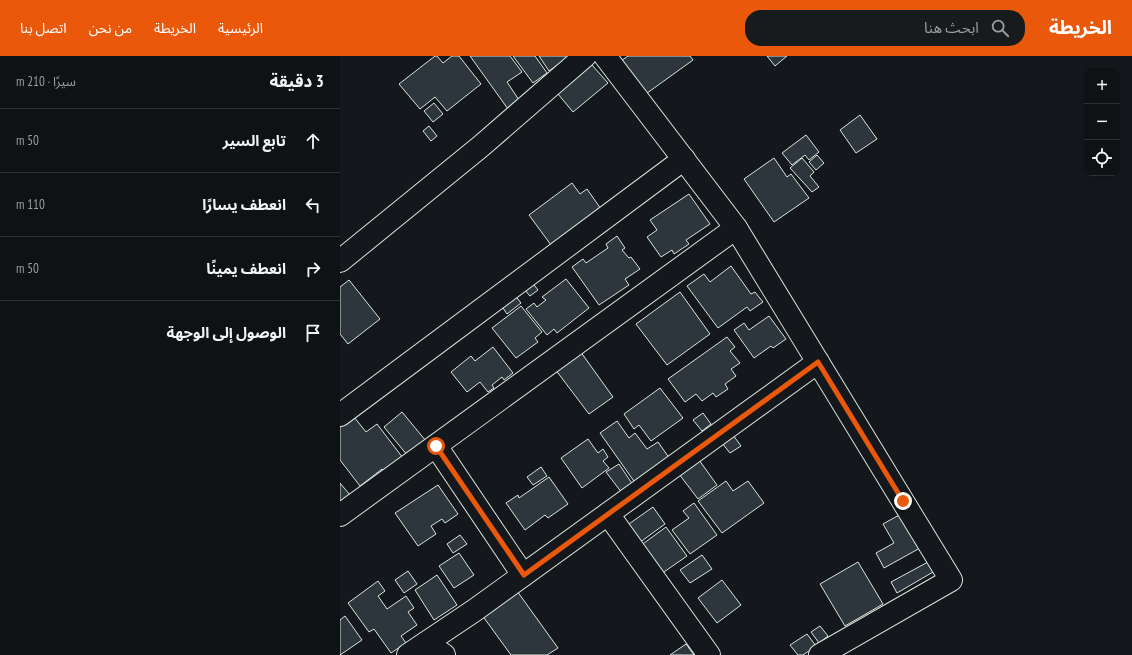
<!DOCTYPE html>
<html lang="ar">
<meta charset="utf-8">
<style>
:root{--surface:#0f1215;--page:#181b1e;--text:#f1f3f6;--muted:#9b9ea0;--line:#2f3234;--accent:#ea580c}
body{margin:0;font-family:"PT Sans Narrow","Noto Sans Arabic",sans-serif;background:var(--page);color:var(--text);direction:rtl}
.controls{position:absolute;right:12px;top:12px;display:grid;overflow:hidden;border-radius:8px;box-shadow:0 2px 10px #0003}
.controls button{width:36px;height:36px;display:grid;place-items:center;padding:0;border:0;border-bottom:1px solid var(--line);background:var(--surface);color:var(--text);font:20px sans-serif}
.stop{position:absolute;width:12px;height:12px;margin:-9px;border:3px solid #ea580c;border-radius:50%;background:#fff}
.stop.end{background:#ea580c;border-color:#fff;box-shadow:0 1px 4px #0008}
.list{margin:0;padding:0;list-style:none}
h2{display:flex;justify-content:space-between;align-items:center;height:52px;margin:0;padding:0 16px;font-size:17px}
h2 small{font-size:13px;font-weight:400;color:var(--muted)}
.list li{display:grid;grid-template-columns:26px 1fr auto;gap:12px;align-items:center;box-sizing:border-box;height:64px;padding:0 16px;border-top:1px solid var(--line)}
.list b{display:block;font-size:15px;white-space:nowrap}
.list em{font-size:13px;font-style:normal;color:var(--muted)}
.icon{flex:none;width:22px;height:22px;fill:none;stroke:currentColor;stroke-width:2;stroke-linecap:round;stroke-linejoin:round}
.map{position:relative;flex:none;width:792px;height:599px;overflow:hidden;direction:ltr}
header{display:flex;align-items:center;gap:24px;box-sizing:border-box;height:56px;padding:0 20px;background:var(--accent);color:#fff}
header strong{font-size:19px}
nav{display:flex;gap:22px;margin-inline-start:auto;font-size:14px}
.search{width:280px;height:36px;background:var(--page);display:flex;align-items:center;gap:10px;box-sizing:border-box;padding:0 14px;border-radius:16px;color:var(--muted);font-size:15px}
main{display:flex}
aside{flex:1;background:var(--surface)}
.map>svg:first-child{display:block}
.building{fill:#2c363c;stroke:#d8e6dc}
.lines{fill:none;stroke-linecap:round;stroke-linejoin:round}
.minor-casing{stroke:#d8e6dc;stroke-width:24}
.minor{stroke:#14181c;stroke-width:22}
.route{stroke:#ea580c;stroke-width:5}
</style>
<header>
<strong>الخريطة</strong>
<div class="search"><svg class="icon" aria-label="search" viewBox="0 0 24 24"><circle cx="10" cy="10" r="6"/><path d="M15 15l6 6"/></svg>ابحث هنا</div>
<nav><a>الرئيسية</a><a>الخريطة</a><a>من نحن</a><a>اتصل بنا</a></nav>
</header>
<main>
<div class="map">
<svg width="792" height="599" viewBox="0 0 792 599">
<rect width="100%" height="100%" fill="#14181c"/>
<g class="building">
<polygon points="95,0 97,0 103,7 112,0 119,0 141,28 107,55 95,41 80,53 59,28"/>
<polygon points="130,0 170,0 182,16 167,26 179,44 168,53"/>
<polygon points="173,0 195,0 207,17 193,27"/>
<polygon points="199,0 230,0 209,15"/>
<polygon points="288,0 350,0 353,4 303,40 278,7"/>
<polygon points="427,0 447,0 435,10"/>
<polygon points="252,9 268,27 233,56 218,38"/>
<polygon points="94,47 103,58 93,66 84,55"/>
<polygon points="520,59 537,83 516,97 500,74"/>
<polygon points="89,70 97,80 91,85 83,75"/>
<polygon points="466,79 479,96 469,104 465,99 452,109 442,97"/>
<polygon points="477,99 484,107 476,114 469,106"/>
<polygon points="434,102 447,121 451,118 469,142 434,166 404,123"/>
<polygon points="462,102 474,116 470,120 479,131 472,136 450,112"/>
<polygon points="232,127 240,138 247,133 261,153 211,189 189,159"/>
<polygon points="349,138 370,168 346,184 349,188 334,198 332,194 321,201 307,181 317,174 310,164"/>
<polygon points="277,180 285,192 282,194 289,202 291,201 300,213 285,223 289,229 259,249 232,211 243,203 246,207 268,192 266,188"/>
<polygon points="391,210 411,238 415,236 423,246 410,255 407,251 378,272 347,230 364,218 370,226"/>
<polygon points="226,223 249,252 217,277 214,273 207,279 186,253 194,247 197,251 206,244 202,241"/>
<polygon points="9,224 40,263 8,288 0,278 0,231"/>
<polygon points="191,225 198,234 190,240 183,232"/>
<polygon points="340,236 370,278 327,309 296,268"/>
<polygon points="174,238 181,247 167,258 161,249"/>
<polygon points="181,250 202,276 195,282 198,286 176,302 152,272"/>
<polygon points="429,260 446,283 433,292 431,290 414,302 394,274 404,267 409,274"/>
<polygon points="387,281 395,291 390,295 400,307 391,313 396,320 385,328 388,333 376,341 373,337 362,345 356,338 345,346 328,323"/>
<polygon points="153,291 173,317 164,324 162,321 152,329 154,332 148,336 140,326 127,336 111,316 131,300 135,305"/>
<polygon points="240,295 273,341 249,358 215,313"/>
<polygon points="320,332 343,362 311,385 299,369 294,373 284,358"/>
<polygon points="62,356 86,385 68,400 44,371"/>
<polygon points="363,357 371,368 362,375 353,364"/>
<polygon points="14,361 26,376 37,368 63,402 44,417 42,413 20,430 0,404 0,371"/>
<polygon points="277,365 289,382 295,377 307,393 318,386 330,403 296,428 260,377"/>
<polygon points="393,379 401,390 390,397 382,387"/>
<polygon points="248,383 258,397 263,393 268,401 263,405 269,412 242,432 221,402"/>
<polygon points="359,404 377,429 358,443 339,418"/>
<polygon points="279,408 293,429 282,437 266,416"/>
<polygon points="201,411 207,420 193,429 187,421"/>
<polygon points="209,421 228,448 208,462 205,459 185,474 166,447 178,439 179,442"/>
<polygon points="386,425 393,435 408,425 424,447 382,477 358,445"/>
<polygon points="0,427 10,439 0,447"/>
<polygon points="98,429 118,458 105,467 102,463 91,470 96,478 78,490 55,457"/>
<polygon points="354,447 377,479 350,498 332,474 349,462 343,455"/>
<polygon points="313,451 325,468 299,487 286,470"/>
<polygon points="561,458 580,492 544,512 536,497 554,487 543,468"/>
<polygon points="326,471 347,500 321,518 300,490"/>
<polygon points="120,479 127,488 113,497 107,488"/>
<polygon points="119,497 134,519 114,532 99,510"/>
<polygon points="362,499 372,513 350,527 340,514"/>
<polygon points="518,506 543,548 505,570 480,528"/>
<polygon points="588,506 593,516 557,537 551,526"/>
<polygon points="68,515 77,528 64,537 55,524"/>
<polygon points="97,519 117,549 94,564 75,534"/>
<polygon points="382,524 401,549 377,567 358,542"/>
<polygon points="38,525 45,535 38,540 47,553 66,540 74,552 68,556 77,569 61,580 66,587 51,597 34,573 29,576 8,547"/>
<polygon points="177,535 218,592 207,599 171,599 142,559"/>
<polygon points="5,560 22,584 0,599 0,564"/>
<polygon points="480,570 488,580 479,587 471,576"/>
<polygon points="467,578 476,590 463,599 458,599 450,589"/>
<polygon points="346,588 354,599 330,599"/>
</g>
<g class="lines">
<g class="minor-casing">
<g id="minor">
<polyline points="265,0 396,172 611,524 480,599"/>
<polyline points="0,205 140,91 245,0"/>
<polyline points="0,359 344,103"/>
<polyline points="96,390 183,519"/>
<polyline points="268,458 369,599"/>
<polyline points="0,459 396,172"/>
<polyline points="86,587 104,599"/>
<polyline points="68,599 135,554 478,306"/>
</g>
</g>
<use href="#minor" class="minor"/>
</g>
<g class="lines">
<polyline class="route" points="96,390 184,519 478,306 563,445"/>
</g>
</svg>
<div class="controls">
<button>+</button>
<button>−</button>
<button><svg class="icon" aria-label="locate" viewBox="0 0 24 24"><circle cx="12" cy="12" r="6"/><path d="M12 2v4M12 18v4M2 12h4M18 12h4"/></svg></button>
</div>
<div class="stop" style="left:96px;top:390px"></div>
<div class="stop end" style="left:563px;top:445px"></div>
</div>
<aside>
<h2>3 دقيقة<small>سيرًا · 210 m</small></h2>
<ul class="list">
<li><svg class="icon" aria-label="ahead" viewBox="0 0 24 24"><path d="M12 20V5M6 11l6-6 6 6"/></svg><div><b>تابع السير</b></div><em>50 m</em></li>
<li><svg class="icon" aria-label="left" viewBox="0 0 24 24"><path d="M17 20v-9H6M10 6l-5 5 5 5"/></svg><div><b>انعطف يسارًا</b></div><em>110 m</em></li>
<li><svg class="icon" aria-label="right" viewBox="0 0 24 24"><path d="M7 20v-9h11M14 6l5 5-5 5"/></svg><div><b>انعطف يمينًا</b></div><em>50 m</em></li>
<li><svg class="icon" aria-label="arrive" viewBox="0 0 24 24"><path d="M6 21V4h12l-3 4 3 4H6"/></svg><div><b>الوصول إلى الوجهة</b></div></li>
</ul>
</aside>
</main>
